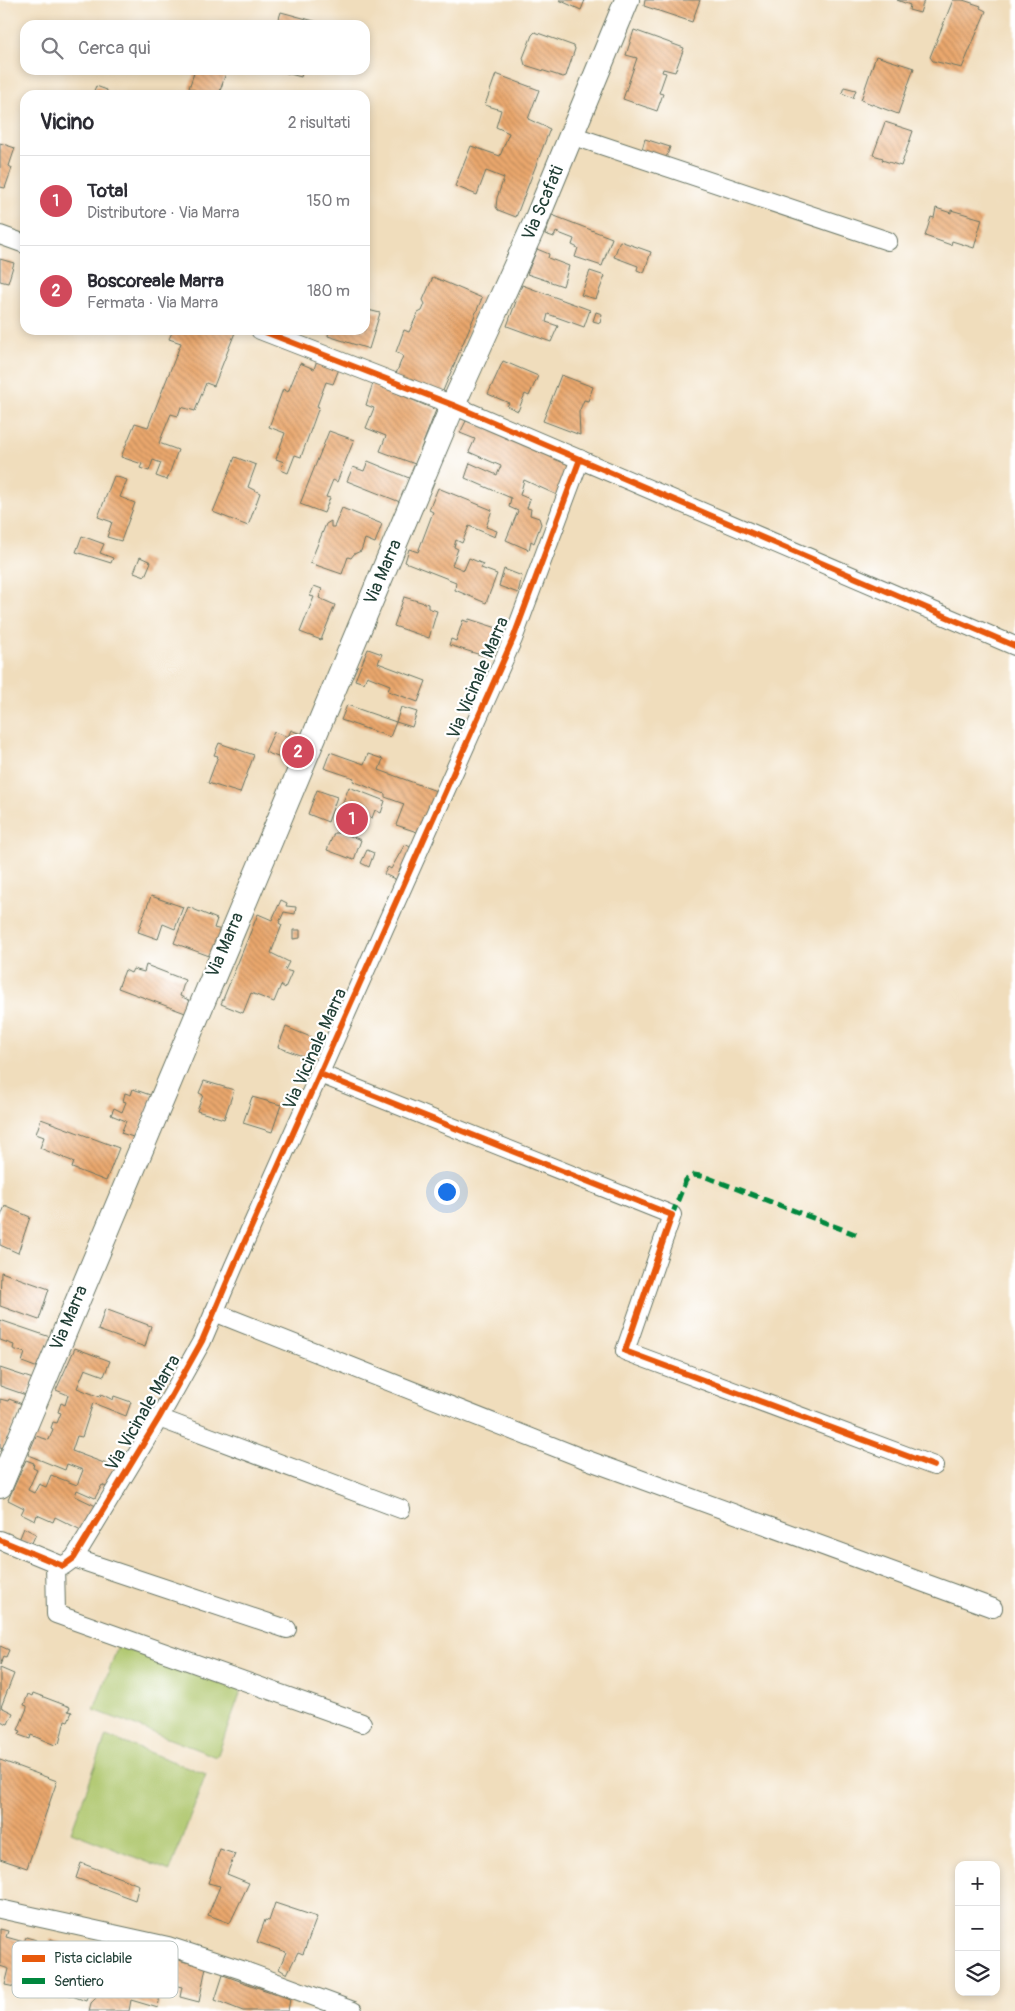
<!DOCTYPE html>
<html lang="it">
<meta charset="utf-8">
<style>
:root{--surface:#fff;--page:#f2f2f3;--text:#2b2b33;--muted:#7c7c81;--line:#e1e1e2;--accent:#d1495b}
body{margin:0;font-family:Pangolin,sans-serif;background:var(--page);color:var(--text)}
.controls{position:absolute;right:15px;bottom:15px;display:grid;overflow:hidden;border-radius:10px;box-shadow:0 2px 8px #0003}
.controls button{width:45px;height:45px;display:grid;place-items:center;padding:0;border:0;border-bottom:1px solid var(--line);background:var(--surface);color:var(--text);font:25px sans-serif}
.you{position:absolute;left:446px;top:1191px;width:18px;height:18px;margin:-12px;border:4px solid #fff;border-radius:50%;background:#1a73e8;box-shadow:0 0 0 8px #1a73e833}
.badge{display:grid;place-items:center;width:32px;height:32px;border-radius:50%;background:var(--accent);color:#fff;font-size:16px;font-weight:700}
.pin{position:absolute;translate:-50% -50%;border:2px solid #fff;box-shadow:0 1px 5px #0006}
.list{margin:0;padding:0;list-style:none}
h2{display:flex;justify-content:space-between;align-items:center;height:65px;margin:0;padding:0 20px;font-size:21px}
h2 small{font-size:16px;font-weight:400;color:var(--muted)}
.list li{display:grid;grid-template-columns:32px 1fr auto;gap:15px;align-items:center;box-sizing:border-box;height:90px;padding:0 20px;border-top:1px solid var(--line)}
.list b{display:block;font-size:19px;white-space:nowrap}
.list p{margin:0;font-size:16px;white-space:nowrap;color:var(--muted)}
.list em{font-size:16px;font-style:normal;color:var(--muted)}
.icon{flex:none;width:28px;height:28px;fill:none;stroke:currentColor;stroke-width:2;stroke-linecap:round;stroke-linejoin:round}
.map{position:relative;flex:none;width:1015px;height:2011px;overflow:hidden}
.search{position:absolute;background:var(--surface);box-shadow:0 2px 8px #0003;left:20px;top:20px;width:350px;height:55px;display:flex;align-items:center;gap:12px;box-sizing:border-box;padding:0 18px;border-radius:15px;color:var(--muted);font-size:19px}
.panel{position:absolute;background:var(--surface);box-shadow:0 2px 8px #0003;left:20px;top:90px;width:350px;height:245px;border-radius:15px}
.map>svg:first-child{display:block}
.pitch{fill:#aec66c;stroke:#668250}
.building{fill:url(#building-back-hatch)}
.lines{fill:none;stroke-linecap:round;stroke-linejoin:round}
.street-casing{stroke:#687564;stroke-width:20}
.secondary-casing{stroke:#687564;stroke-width:26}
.street{stroke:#fff;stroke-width:18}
.secondary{stroke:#fff;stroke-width:24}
.quiet{stroke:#00873e;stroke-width:5;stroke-dasharray:10 5;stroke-linecap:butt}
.cycleway-casing{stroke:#fff;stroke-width:9}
.cycleway{stroke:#e8590c;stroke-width:6}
.labels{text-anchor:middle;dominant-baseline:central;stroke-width:4.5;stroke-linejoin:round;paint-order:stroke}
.street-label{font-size:18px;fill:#1f3d34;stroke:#fff}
.key{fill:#fff;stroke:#bcc5c2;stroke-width:1}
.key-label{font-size:14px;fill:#1f3d34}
</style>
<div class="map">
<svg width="1015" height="2011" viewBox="0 0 1015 2011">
<defs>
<pattern id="building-back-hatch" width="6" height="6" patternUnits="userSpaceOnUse" patternTransform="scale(1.25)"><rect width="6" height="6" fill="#eaa76d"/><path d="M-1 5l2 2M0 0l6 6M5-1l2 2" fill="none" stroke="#bd895a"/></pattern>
</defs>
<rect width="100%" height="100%" fill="#fff"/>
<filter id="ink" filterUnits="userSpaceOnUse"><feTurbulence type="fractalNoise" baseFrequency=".02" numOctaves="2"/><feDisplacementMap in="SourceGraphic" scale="10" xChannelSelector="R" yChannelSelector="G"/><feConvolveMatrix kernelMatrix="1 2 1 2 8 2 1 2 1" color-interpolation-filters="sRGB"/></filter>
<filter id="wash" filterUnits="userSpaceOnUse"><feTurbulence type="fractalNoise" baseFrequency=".0096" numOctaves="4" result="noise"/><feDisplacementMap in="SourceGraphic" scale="20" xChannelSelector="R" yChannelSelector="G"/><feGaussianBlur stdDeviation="1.12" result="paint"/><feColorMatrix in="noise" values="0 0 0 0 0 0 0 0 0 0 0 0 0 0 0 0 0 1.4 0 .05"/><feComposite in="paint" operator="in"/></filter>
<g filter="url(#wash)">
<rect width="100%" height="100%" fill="#f0ddbc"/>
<g class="pitch">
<polygon points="118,1646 241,1691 217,1757 94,1710"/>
<polygon points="106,1736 206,1774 170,1871 71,1832"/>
</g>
<g id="blocks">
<g class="building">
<polygon points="559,0 585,0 581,10"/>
<polygon points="645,0 700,0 692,22 644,6"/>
<polygon points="897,0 924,0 920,13 909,10 910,5"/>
<polygon points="953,0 963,0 981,6 980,8 986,11 962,68 933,61 930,57"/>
<polygon points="281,12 325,24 325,25 277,25"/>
<polygon points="634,30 684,48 675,72 663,69 662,72 666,73 659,93 663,94 657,111 623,99 637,58 626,55"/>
<polygon points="535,32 574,46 575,49 566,76 563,77 525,65 523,58 532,35"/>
<polygon points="876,56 914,68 898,114 861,100"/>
<polygon points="195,70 227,70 219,94 213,93 212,95 208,95 189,88"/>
<polygon points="276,70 303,70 301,77"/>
<polygon points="496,74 539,90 528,119 550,129 516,217 498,210 496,207 497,198 504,178 486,171 477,195 455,186 471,146 500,156 509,133 496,127 501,110 485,105"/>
<polygon points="96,86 107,90 106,95 92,95"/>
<polygon points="844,87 856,90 853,98 842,93"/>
<polygon points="885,122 913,131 901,166 882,160 883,158 873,155"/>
<polygon points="645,139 670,147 665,161 641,153"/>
<polygon points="0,143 15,148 9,166 12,168 5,188 0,187"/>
<polygon points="936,208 951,213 951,210 982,219 974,248 952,241 951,245 925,236 931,217 934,218"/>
<polygon points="552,215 612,238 602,266 575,257 578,248 572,245 574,239 556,232 554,237 545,234"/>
<polygon points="620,241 651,252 644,273 637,270 638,266 614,257"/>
<polygon points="537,249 549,254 548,258 569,266 563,286 527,274"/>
<polygon points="0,259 14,263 8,283 0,281"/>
<polygon points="590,271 605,276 596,299 581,295"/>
<polygon points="433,277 482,298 440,398 394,379 403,356 396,352 404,330 409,332 418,313 422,311 425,304 423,300"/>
<polygon points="522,285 590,310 584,327 548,314 546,322 558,326 551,342 507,326"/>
<polygon points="368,310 380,313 369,349 328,336 329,330 365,330 365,312 368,313"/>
<polygon points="596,312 602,314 600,323 593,321"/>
<polygon points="173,330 236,330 214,386 206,383 195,411 181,407 178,416 171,414 159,443 178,450 167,480 156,476 161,463 153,460 149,471 140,468 142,464 121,457 135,423 148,427 181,343 169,339"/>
<polygon points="317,360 339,369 333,384 326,382 317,406 319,407 301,457 295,455 288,473 281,470 284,462 276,459 285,433 269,427 283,389 288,392 300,363 314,369"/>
<polygon points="503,361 538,376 529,396 525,394 518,411 507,406 509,403 488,394"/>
<polygon points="561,375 593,387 588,401 584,400 579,412 580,435 543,421"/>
<polygon points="373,383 436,410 415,464 380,451 386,436 366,428 374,408 366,405"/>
<polygon points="467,419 569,464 557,495 524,480 520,495 530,499 527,508 531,509 530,515 539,518 541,524 534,543 531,541 529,550 506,540 518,511 509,507 511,498 465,478 470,463 497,475 501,466 469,452 475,439 460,433"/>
<polygon points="329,431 354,440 337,482 333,480 326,497 330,498 324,513 300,504"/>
<polygon points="235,457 256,465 248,487 260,493 248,526 213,512"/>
<polygon points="368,461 409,478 400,502 347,481 353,467 364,471"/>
<polygon points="114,476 127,480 120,497 135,503 121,541 107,537 112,522 98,517"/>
<polygon points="438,488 492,510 486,527 497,531 495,537 469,526 462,543 456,540 454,547 458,549 452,565 464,570 469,558 483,564 481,568 497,574 486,603 455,590 456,582 405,562 409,549 418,552 433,512 429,510"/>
<polygon points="342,508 382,524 375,543 365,539 361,551 354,554 351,558 348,557 342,574 310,563 326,524 331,521 331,527 334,527"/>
<polygon points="82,536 104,544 100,553 113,558 111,563 76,552"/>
<polygon points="140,557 151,562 145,576 134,572"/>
<polygon points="504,569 522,576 518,593 499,586"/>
<polygon points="314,586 322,589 319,598 335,605 321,640 300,632 314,597 310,596"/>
<polygon points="404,597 428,604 428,608 437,611 429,638 394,626"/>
<polygon points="469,619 497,628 487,657 449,645 451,639 456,641 463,620 468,622"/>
<polygon points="368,649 382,654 378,663 426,681 418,702 388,691 390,685 367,676 364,683 355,680"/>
<polygon points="347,705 396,722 390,737 341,720"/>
<polygon points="401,707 417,712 412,727 396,722"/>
<polygon points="291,730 305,736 293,763 265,752 274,732 288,737"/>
<polygon points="219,743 254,755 240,793 208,783 218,756 214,755"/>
<polygon points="330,752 364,764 368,754 383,759 379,770 439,792 425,824 417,832 396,825 404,804 385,797 385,794 353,781 354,778 324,768"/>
<polygon points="349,787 385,801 381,813 375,810 372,818 341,807"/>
<polygon points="317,790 337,797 328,822 308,814"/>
<polygon points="334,833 343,833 361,840 354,860 327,850"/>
<polygon points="405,844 410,847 410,857 399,881 384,874 388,867 391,869"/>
<polygon points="367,850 374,853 369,867 361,863"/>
<polygon points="151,896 183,907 175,929 163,924 158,939 138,932"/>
<polygon points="281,900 287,903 286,906 296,907 295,914 284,912 279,923 282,925 271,953 289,962 285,970 292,972 285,988 281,985 274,1002 251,993 243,1013 221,1004 258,914 272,920"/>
<polygon points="188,907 217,919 214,928 222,930 212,957 174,943"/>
<polygon points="293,930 300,930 300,938 293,939"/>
<polygon points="146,965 185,980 180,996 193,1002 188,1014 118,988 125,970 131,973 133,969 144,972"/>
<polygon points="286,1027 323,1042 316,1061 278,1047"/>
<polygon points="204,1081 234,1090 224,1119 197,1111 203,1095 199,1093"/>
<polygon points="133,1089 153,1096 136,1138 121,1133 126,1121 111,1115 114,1108 122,1112 126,1102 123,1101 125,1093 131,1095"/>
<polygon points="252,1097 281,1105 272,1132 243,1123"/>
<polygon points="41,1119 119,1148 106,1181 72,1168 74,1162 40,1148 44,1137 36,1134"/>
<polygon points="5,1206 30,1217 18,1253 0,1245 0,1218"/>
<polygon points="1,1272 49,1289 39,1320 0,1306"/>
<polygon points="105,1309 151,1326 145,1347 98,1330"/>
<polygon points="0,1320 50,1337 38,1368 22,1362 25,1353 13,1349 14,1345 0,1340"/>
<polygon points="75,1348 110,1361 104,1376 85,1369 77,1388 100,1397 101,1394 113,1400 114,1396 131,1402 126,1416 93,1403 82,1437 77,1436 72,1451 120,1469 108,1488 102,1485 95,1498 77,1490 75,1496 96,1506 81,1530 55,1517 53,1522 37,1515 35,1521 21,1514 24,1508 8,1500 26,1460 34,1463 33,1468 37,1470 28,1490 34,1493 39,1484 46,1487 51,1475 77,1485 83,1470 67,1464 65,1470 28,1455 36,1436 49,1440 53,1429 51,1428 53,1422 57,1423 61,1413 58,1412 61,1403 65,1405 68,1395 56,1390"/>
<polygon points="0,1368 33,1379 26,1395 0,1386"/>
<polygon points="0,1399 8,1401 9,1399 22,1404 2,1449 0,1448"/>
<polygon points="24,1528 36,1534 31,1545 19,1540"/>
<polygon points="0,1646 9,1650 6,1657 4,1656 0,1665"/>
<polygon points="0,1668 14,1674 1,1707 13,1713 8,1724 0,1721"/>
<polygon points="33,1693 70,1707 68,1711 72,1712 68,1721 65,1720 59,1744 57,1743 55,1745 31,1735 30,1739 19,1735 21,1731 18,1730 27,1708 27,1706 24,1705 28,1694 32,1696"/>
<polygon points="0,1760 57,1781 27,1868 0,1859"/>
<polygon points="220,1849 235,1854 227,1874 249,1883 230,1923 208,1915 220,1886 208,1883"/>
<polygon points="81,1863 139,1885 135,1900 76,1878"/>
<polygon points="275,1903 317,1917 303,1954 298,1952 287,1974 279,1969 286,1952 257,1942 265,1920 269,1921"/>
<polygon points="0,1929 8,1931 6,1937 24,1942 26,1937 36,1940 28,1972 19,1971 15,1987 5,1985 9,1969 0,1966"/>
<polygon points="51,1939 78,1949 84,1948 98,1953 102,1941 166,1956 158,2008 131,2000 129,2011 89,2011 91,2003 97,1997 106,1968 95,1967 86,2001 64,1993 66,1980 40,1971"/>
<polygon points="174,1959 206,1967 199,2002 180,1997 182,1987 169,1984"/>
<polygon points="223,1975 290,1999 288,2011 243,2011 215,2000"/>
</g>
</g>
</g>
<g filter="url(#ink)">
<use href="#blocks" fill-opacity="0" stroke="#687564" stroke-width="1"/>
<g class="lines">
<g class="street-casing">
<g id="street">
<polyline points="571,135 888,241"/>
<polyline points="0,235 25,244"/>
<polyline points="260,330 453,405 1015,646"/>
<polyline points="320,1074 672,1215 625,1351 934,1466"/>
<polyline points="214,1312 582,1458 993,1608"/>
<polyline points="159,1418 401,1509"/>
<polyline points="0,1540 63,1566 74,1558 159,1418 202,1341 233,1268 513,639 580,459"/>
<polyline points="74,1558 287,1629"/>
<polyline points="55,1563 56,1614 362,1723"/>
<polyline points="0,1909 168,1946 242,1970 353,2011"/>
</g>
</g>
<g class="secondary-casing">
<polyline id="secondary" points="0,1486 453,405 535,223 627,0"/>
</g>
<use href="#street" class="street"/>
<use href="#secondary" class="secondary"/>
<polyline class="quiet" points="672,1215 686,1180 694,1175 706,1177 860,1236"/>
<g class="cycleway-casing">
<g id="cycleway">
<polyline points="260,330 453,405 1015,646"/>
<polyline points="320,1074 672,1215 625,1351 934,1466"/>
<polyline points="0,1540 63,1566 74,1558 159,1418 202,1341 233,1268 513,639 580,459"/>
</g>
</g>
<use href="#cycleway" class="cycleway"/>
</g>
</g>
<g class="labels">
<g class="street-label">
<text transform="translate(543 203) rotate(-67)">Via Scafati</text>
<text transform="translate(383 572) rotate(-67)">Via Marra</text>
<text transform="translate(478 678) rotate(-67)">Via Vicinale Marra</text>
<text transform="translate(225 945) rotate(-67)">Via Marra</text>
<text transform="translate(315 1049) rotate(-66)">Via Vicinale Marra</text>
<text transform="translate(69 1318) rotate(-67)">Via Marra</text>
<text transform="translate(143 1413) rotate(-60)">Via Vicinale Marra</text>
</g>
</g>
<rect x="12" y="1941" width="166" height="57" rx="8" class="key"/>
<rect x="22" y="1955" width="23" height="7" fill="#e8590c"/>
<rect x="22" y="1978" width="23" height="6" fill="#00873e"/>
<g class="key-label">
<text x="54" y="1963">Pista ciclabile</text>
<text x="54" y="1986">Sentiero</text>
</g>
</svg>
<div class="controls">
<button>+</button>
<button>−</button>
<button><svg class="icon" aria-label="layers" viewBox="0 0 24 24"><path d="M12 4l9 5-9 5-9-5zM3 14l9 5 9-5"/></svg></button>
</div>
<div class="you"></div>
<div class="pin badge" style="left:352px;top:819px">1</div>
<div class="pin badge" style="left:298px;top:752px">2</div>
<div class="search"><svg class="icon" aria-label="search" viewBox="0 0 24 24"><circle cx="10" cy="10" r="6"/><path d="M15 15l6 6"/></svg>Cerca qui</div>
<section class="panel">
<h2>Vicino<small>2 risultati</small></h2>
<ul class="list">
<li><span class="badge">1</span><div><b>Total</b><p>Distributore · Via Marra</p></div><em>150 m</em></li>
<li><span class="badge">2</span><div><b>Boscoreale Marra</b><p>Fermata · Via Marra</p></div><em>180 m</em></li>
</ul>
</section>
</div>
